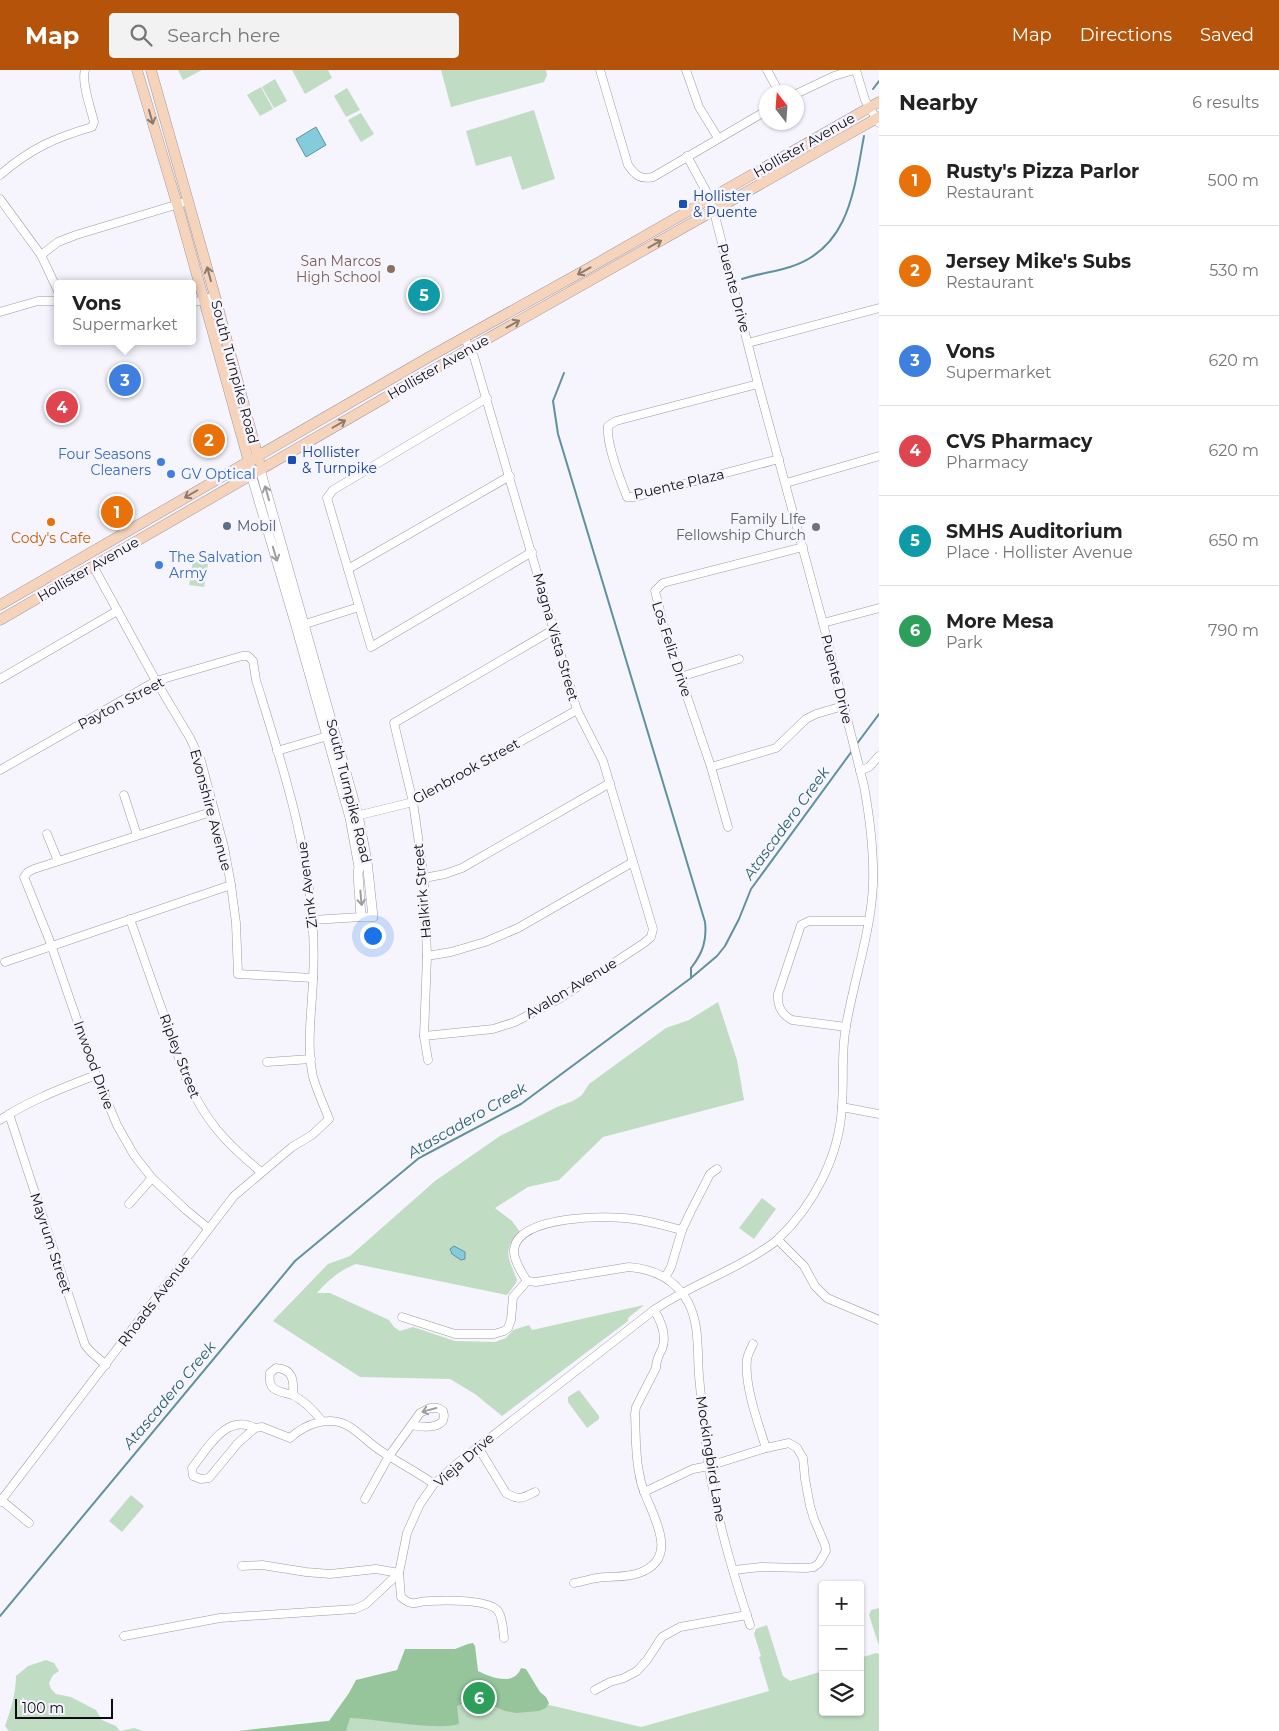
<!DOCTYPE html>
<meta charset="utf-8">
<style>
:root{--surface:#fff;--page:#f2f2f2;--text:#222;--muted:#767676;--line:#e0e0e0;--accent:#b45309}
body{margin:0;font-family:Montserrat,sans-serif;background:var(--page);color:var(--text)}
.controls{position:absolute;right:15px;bottom:15px;display:grid;overflow:hidden;border-radius:5px;box-shadow:0 1px 4px #0004}
.controls button{width:45px;height:45px;display:grid;place-items:center;padding:0;border:0;border-bottom:1px solid var(--line);background:var(--surface);color:var(--text);font:25px sans-serif}
.compass{position:absolute;left:759px;top:15px;width:45px;height:45px;border-radius:50%;background:var(--surface);box-shadow:0 1px 4px #0004;rotate:343deg}
.scale{position:absolute;left:15px;bottom:12px;width:98px;box-sizing:border-box;padding-left:5px;border:2px solid #0d0c10;border-top:0;font-size:14px;line-height:18px;white-space:nowrap;color:#0d0c10;-webkit-text-stroke:4px #f6f4fd;paint-order:stroke}
.you{position:absolute;left:372px;top:865px;width:18px;height:18px;margin:-12px;border:4px solid #fff;border-radius:50%;background:#1a73e8;box-shadow:0 0 0 8px #1a73e833}
.badge{display:grid;place-items:center;width:32px;height:32px;border-radius:50%;background:var(--accent);color:#fff;font-size:16px;font-weight:700}
.pin{position:absolute;translate:-50% -50%;border:2px solid #fff;box-shadow:0 1px 5px #0006}
.popup{position:absolute;left:54px;top:210px;width:142px;height:65px;box-sizing:border-box;display:grid;place-content:center;border-radius:5px;background:var(--surface);filter:drop-shadow(0 1px 4px #0005);font-size:16px;white-space:nowrap;color:var(--muted)}
.popup b{font-size:19px;color:var(--text)}
.popup::after{content:'';position:absolute;left:50%;top:100%;margin-left:-10px;border:10px solid transparent;border-top-color:var(--surface)}
.list{margin:0;padding:0;list-style:none}
h2{display:flex;justify-content:space-between;align-items:center;height:65px;margin:0;padding:0 20px;font-size:21px}
h2 small{font-size:16px;font-weight:400;color:var(--muted)}
.list li{display:grid;grid-template-columns:32px 1fr auto;gap:15px;align-items:center;box-sizing:border-box;height:90px;padding:0 20px;border-top:1px solid var(--line)}
.list b{display:block;font-size:19px;white-space:nowrap}
.list p{margin:0;font-size:16px;white-space:nowrap;color:var(--muted)}
.list em{font-size:16px;font-style:normal;color:var(--muted)}
.icon{flex:none;width:28px;height:28px;fill:none;stroke:currentColor;stroke-width:2;stroke-linecap:round;stroke-linejoin:round}
.map{position:relative;flex:none;width:879px;height:1661px;overflow:hidden}
header{display:flex;align-items:center;gap:30px;box-sizing:border-box;height:70px;padding:0 25px;background:var(--accent);color:#fff}
header strong{font-size:24px}
nav{display:flex;gap:28px;margin-inline-start:auto;font-size:18px}
.search{width:350px;height:45px;background:var(--page);display:flex;align-items:center;gap:12px;box-sizing:border-box;padding:0 18px;border-radius:5px;color:var(--muted);font-size:19px}
main{display:flex}
aside{flex:1;background:var(--surface)}
.map>svg:first-child{display:block}
.green{fill:#c0ddc3}
.forest{fill:#96c59c}
.water{fill:#84ccdb;stroke:#60929e}
.lines{fill:none;stroke-linecap:round;stroke-linejoin:round}
.stream{stroke:#60929e;stroke-width:2}
.minor-casing{stroke:#9c9aa4;stroke-width:9}
.tertiary-casing{stroke:#9c9aa4;stroke-width:10}
.secondary-casing{stroke:#9c9aa4;stroke-width:11}
.minor{stroke:#fff;stroke-width:8}
.tertiary{stroke:#fff;stroke-width:9}
.secondary{stroke:#f6d4bc;stroke-width:10}
.oneway{stroke:#8d7a6f}
.oneway2{stroke:#9e9e9f}
.transit-dot{fill:#1a4fb4;stroke:#f6f4fd;stroke-width:2}
.education-dot{fill:#8d6e63;stroke:#f6f4fd;stroke-width:2}
.shop-dot{fill:#3f7fe0;stroke:#f6f4fd;stroke-width:2}
.food-dot{fill:#e8710a;stroke:#f6f4fd;stroke-width:2}
.service-dot{fill:#5c6f8a;stroke:#f6f4fd;stroke-width:2}
.worship-dot{fill:#6b7280;stroke:#f6f4fd;stroke-width:2}
.labels{text-anchor:middle;dominant-baseline:central;stroke-width:5;stroke-linejoin:round;paint-order:stroke}
.street-label{font-size:14px;fill:#0d0c10;stroke:#f6f4fd}
.transit-label{font-size:14px;fill:#164399;stroke:#f6f4fd;text-anchor:start}
.education-label{font-size:14px;fill:#785e54;stroke:#f6f4fd;text-anchor:end}
.shop-label{font-size:14px;fill:#366cbe;stroke:#f6f4fd;text-anchor:start}
.worship-label{font-size:14px;fill:#5b616d;stroke:#f6f4fd;text-anchor:end}
.service-label{font-size:14px;fill:#4e5e75;stroke:#f6f4fd;text-anchor:start}
.food-label{font-size:14px;fill:#c56008;stroke:#f6f4fd}
.water-label{font-size:15px;font-style:italic;fill:#26616c;stroke:#f6f4fd}
</style>
<header>
<strong>Map</strong>
<div class="search"><svg class="icon" aria-label="search" viewBox="0 0 24 24"><circle cx="10" cy="10" r="6"/><path d="M15 15l6 6"/></svg>Search here</div>
<nav><a>Map</a><a>Directions</a><a>Saved</a></nav>
</header>
<main>
<div class="map">
<svg width="879" height="1661" viewBox="0 0 879 1661">
<rect width="100%" height="100%" fill="#f6f4fd"/>
<g class="green">
<polygon points="178,0 202,0 183,10"/>
<polygon points="292,0 328,0 332,8 305,24"/>
<polygon points="441,0 546,0 547,5 544,12 451,37"/>
<polygon points="275,9 287,31 274,38 262,17"/>
<polygon points="261,17 273,39 260,46 247,25"/>
<polygon points="347,18 360,40 346,47 334,26"/>
<polygon points="534,40 555,109 522,120 511,86 476,96 466,61"/>
<polygon points="361,43 374,64 361,72 348,50"/>
<polygon points="193,491 208,494 204,517 189,515"/>
<path d="M718,932L737,990L744,1030L603,1067L559,1110L528,1117L495,1138L512,1151L520,1162C501,1180 509,1188 517,1210L516,1213L507,1225L356,1194C340,1200 328,1210 317,1223H330L389,1250L394,1257L400,1261L413,1257L455,1271L495,1272L506,1268L513,1260L529,1255L532,1260L644,1235L628,1248V1251L502,1346L475,1324L450,1309L360,1307L273,1251L328,1194L350,1186L435,1111L500,1066L557,1037L573,1031L582,1025L589,1014L666,958L689,950Z"/>
<polygon points="762,1128 776,1139 754,1169 739,1158"/>
<polygon points="579,1320 599,1346 599,1349 587,1358 568,1332 568,1327"/>
<polygon points="131,1425 144,1436 122,1462 109,1451"/>
<polygon points="879,1538 879,1576 869,1545 871,1540"/>
<polygon points="767,1555 783,1606 790,1611 823,1601 823,1642 860,1642 860,1588 876,1583 879,1584 879,1661 239,1661 362,1647 479,1618 641,1657 769,1621 759,1587 761,1586 754,1564 756,1559"/>
<path d="M46,1590L54,1593L59,1601L53,1605L49,1613L51,1619L56,1624L71,1627L96,1640L102,1650L116,1656L120,1661L134,1658L143,1661H9L5,1656C11,1639 16,1623 16,1606L28,1596Z"/>
</g>
<path class="forest" d="M473,1573L475,1576L478,1601C490,1607 514,1617 521,1598L526,1599L540,1622L546,1627L549,1633L546,1638L539,1641L516,1643L505,1641L483,1632L467,1631L457,1636L459,1654C437,1661 378,1649 350,1648L346,1661H239L329,1651L349,1623L356,1610L397,1600L405,1579H455L468,1574Z"/>
<g class="water">
<polygon points="316,57 326,75 306,87 296,69"/>
<polygon points="454,1176 465,1182 465,1189 461,1190 452,1184 450,1179"/>
</g>
<g class="lines">
<g class="stream">
<polyline points="873,19 879,11"/>
<path d="M742,209C757,204 774,202 790,197C850,178 854,119 864,66"/>
<path d="M564,303L553,331L558,364L705,852C707,870 703,883 691,898V908"/>
<polyline points="856,675 879,644"/>
<polyline points="0,1546 295,1191 419,1088 521,1034 691,908 717,886 725,876 739,849 751,819 852,681"/>
</g>
<g class="minor-casing">
<g id="minor">
<path d="M600,0L628,95C635,105 640,110 653,107L766,41"/>
<polyline points="686,0 699,37 718,68"/>
<polyline points="767,0 779,22"/>
<polyline points="856,0 865,30 879,53"/>
<polyline points="796,24 834,6 854,0"/>
<path d="M0,105C30,79 54,68 92,57L94,52C91,39 81,12 85,0"/>
<polyline points="0,129 41,185 58,221"/>
<polyline points="41,185 58,172 76,165 182,133"/>
<polyline points="192,233 215,226"/>
<polyline points="0,242 38,231 58,231"/>
<polyline points="748,273 879,238"/>
<path d="M758,314L616,351L608,356C606,374 620,409 627,427H635L779,389"/>
<polyline points="487,328 333,420 327,428 371,577 532,482"/>
<polyline points="786,413 879,386"/>
<polyline points="93,496 156,611 190,668 201,691 224,777 231,815 236,853 238,904 313,908"/>
<polyline points="348,499 510,406"/>
<polyline points="823,553 879,538"/>
<polyline points="299,556 359,537"/>
<polyline points="680,607 739,589"/>
<polyline points="0,609 117,541"/>
<polyline points="277,681 331,665"/>
<polyline points="711,697 776,678 806,649 816,644 843,636"/>
<path d="M0,700L156,611L242,586H248L253,591L256,610C280,688 306,766 312,848C314,868 314,889 313,909C312,941 306,974 313,1007C317,1021 324,1036 329,1049L312,1065L292,1077L234,1126L0,1432"/>
<polyline points="860,701 869,697 879,686"/>
<polyline points="124,725 137,765"/>
<polyline points="352,747 413,732 577,640"/>
<polyline points="728,757 711,697 667,568 655,521 663,513 803,477"/>
<polyline points="47,764 58,791"/>
<polyline points="424,808 445,804 462,798 610,713"/>
<path d="M130,849L186,1008C206,1052 225,1072 261,1102"/>
<polyline points="312,850 361,847"/>
<polyline points="427,886 451,882 485,872 518,858 633,792"/>
<polyline points="5,892 231,815"/>
<path d="M846,957L792,950C781,944 777,936 778,924L801,855L809,851H868"/>
<polyline points="424,966 493,959 515,952 559,929 644,873 651,867 653,859 603,691 577,640 474,287 464,267"/>
<polyline points="428,990 424,966 427,886 424,808 413,732 394,653 553,560"/>
<polyline points="267,992 311,989"/>
<polyline points="842,1037 879,1044"/>
<polyline points="9,1044 85,1275 91,1282 106,1295"/>
<path d="M0,1050C30,1030 63,1018 96,1005"/>
<polyline points="129,1134 152,1108"/>
<polyline points="208,1158 186,1140 152,1108 134,1085 117,1055 96,1005 49,869 24,807 28,802 34,799 214,741"/>
<polyline points="778,1170 804,1196 815,1216 827,1228 879,1250"/>
<polyline points="666,1206 671,1197 682,1160 690,1143 710,1104 717,1099"/>
<path d="M527,1211L536,1212L629,1197C655,1199 675,1209 688,1232C700,1255 697,1281 699,1306C702,1337 705,1367 709,1397C717,1450 733,1503 750,1555"/>
<path d="M527,1211C522,1203 513,1190 514,1179C519,1145 609,1145 633,1149C650,1151 666,1156 682,1160"/>
<polyline points="402,1247 455,1264 494,1264 504,1261 508,1258 511,1250 513,1227 527,1211"/>
<path d="M753,1274C751,1278 748,1284 747,1289C744,1315 758,1353 766,1378"/>
<path d="M293,1325C294,1310 293,1299 276,1298L270,1303C267,1322 280,1321 292,1325C296,1326 299,1329 302,1331C310,1336 316,1344 322,1351"/>
<path d="M255,1358C226,1343 208,1378 192,1398L193,1406L201,1409L209,1408L238,1373L255,1358L262,1357L290,1368C305,1354 331,1344 350,1357C361,1364 370,1374 381,1381C399,1393 417,1402 434,1414"/>
<path d="M478,1377L506,1423C519,1431 523,1428 535,1422"/>
<polyline points="644,1422 693,1399 709,1396 766,1378 789,1373 797,1378 803,1388 805,1409 810,1436 814,1449 825,1475 826,1481 819,1493 814,1497 806,1498 761,1497 734,1500"/>
<polyline points="0,1429 29,1453"/>
<path d="M365,1429L389,1386L420,1343L430,1338H438L443,1341C449,1359 424,1358 412,1355"/>
<path d="M242,1496L262,1495L306,1502L330,1504L376,1499L399,1503L401,1527C414,1538 415,1531 429,1531C444,1530 489,1529 498,1541C503,1548 503,1559 504,1568"/>
<path d="M574,1513C582,1512 589,1509 597,1508C610,1506 626,1508 639,1503C679,1489 655,1450 645,1424C642,1417 640,1409 639,1402C635,1383 636,1363 635,1344L636,1337L656,1298C656,1290 659,1285 662,1279C667,1266 661,1251 654,1240"/>
<path d="M124,1566L220,1548L355,1539L366,1534L399,1503L407,1463L420,1434L434,1414L454,1396L654,1240C687,1217 726,1204 760,1182C766,1178 773,1174 778,1169C814,1135 840,1085 842,1035C844,1009 841,982 846,956C854,909 871,862 873,814C874,781 870,749 864,716L823,553L758,314L714,142L706,121L687,86"/>
<polyline points="595,1620 610,1612 624,1608 637,1601 647,1590 662,1567 680,1557 747,1545"/>
</g>
</g>
<g class="tertiary-casing">
<polyline id="tertiary" points="251,404 296,556 350,748 359,797 358,804 361,847 373,847 367,791 358,745 260,399"/>
</g>
<g class="secondary-casing">
<g id="secondary">
<polyline points="137,0 180,144 250,396"/>
<polyline points="151,0 215,226 259,391"/>
<polyline points="0,535 429,287 587,199 879,32"/>
<polyline points="0,550 471,278 879,47"/>
</g>
</g>
<use href="#minor" class="minor"/>
<use href="#tertiary" class="tertiary"/>
<use href="#secondary" class="secondary"/>
</g>
<defs><path id="oneway-shaft" d="M-6 0H5M1.5-3L5.5 0L1.5 3" fill="none" stroke-width="1.6" stroke-linecap="round" stroke-linejoin="round" transform="scale(1.25)"/></defs>
<g class="oneway">
<use href="#oneway-shaft" transform="translate(151 47) rotate(74)"/>
<use href="#oneway-shaft" transform="translate(655 174) rotate(-29)"/>
<use href="#oneway-shaft" transform="translate(584 201) rotate(151)"/>
<use href="#oneway-shaft" transform="translate(209 204) rotate(-105)"/>
<use href="#oneway-shaft" transform="translate(513 254) rotate(-29)"/>
<use href="#oneway-shaft" transform="translate(339 354) rotate(-30)"/>
<use href="#oneway-shaft" transform="translate(191 424) rotate(150)"/>
</g>
<g class="oneway2">
<use href="#oneway-shaft" transform="translate(267 423) rotate(-106)"/>
<use href="#oneway-shaft" transform="translate(275 484) rotate(73)"/>
<use href="#oneway-shaft" transform="translate(361 828) rotate(85)"/>
<use href="#oneway-shaft" transform="translate(429 1340) rotate(165)"/>
</g>
<g class="transit-dot">
<rect x="678" y="129" width="10" height="10" rx="2.5"/>
<rect x="287" y="385" width="10" height="10" rx="2.5"/>
</g>
<circle class="education-dot" cx="391" cy="199" r="5"/>
<g class="shop-dot">
<circle cx="161" cy="392" r="5"/>
<circle cx="171" cy="404" r="5"/>
<circle cx="159" cy="495" r="5"/>
</g>
<circle class="food-dot" cx="51" cy="452" r="5"/>
<circle class="service-dot" cx="227" cy="456" r="5"/>
<circle class="worship-dot" cx="816" cy="457" r="5"/>
<g class="labels">
<g class="street-label">
<text transform="translate(804 75) rotate(-30)">Hollister Avenue</text>
<text transform="translate(734 218) rotate(75)">Puente Drive</text>
<text transform="translate(438 297) rotate(-30)">Hollister Avenue</text>
<text transform="translate(235 302) rotate(75)">South Turnpike Road</text>
<text transform="translate(679 414) rotate(-13)">Puente Plaza</text>
<text transform="translate(88 499) rotate(-30)">Hollister Avenue</text>
<text transform="translate(556 567) rotate(74)">Magna Vista Street</text>
<text transform="translate(672 579) rotate(72)">Los Feliz Drive</text>
<text transform="translate(837 609) rotate(76)">Puente Drive</text>
<text transform="translate(121 633) rotate(-28)">Payton Street</text>
<text transform="translate(466 701) rotate(-29)">Glenbrook Street</text>
<text transform="translate(349 721) rotate(76)">South Turnpike Road</text>
<text transform="translate(211 740) rotate(75)">Evonshire Avenue</text>
<text transform="translate(307 815) rotate(-97)">Zink Avenue</text>
<text transform="translate(422 821) rotate(-95)">Halkirk Street</text>
<text transform="translate(571 918) rotate(-31)">Avalon Avenue</text>
<text transform="translate(180 986) rotate(69)">Ripley Street</text>
<text transform="translate(94 995) rotate(70)">Inwood Drive</text>
<text transform="translate(51 1173) rotate(72)">Mayrum Street</text>
<text transform="translate(154 1231) rotate(-53)">Rhoads Avenue</text>
<text transform="translate(711 1389) rotate(81)">Mockingbird Lane</text>
<text transform="translate(464 1390) rotate(-41)">Vieja Drive</text>
</g>
<g class="transit-label">
<text x="693" y="126">Hollister<tspan x="693" dy="16">&amp; Puente</tspan></text>
<text x="302" y="382">Hollister<tspan x="302" dy="16">&amp; Turnpike</tspan></text>
</g>
<g class="education-label">
<text x="381" y="191">San Marcos<tspan x="381" dy="16">High School</tspan></text>
</g>
<g class="shop-label">
<text x="151" y="384" text-anchor="end">Four Seasons<tspan x="151" dy="16">Cleaners</tspan></text>
<text x="181" y="404">GV Optical</text>
<text x="169" y="487">The Salvation<tspan x="169" dy="16">Army</tspan></text>
</g>
<g class="worship-label">
<text x="806" y="449">Family LIfe<tspan x="806" dy="16">Fellowship Church</tspan></text>
</g>
<g class="service-label">
<text x="237" y="456">Mobil</text>
</g>
<g class="food-label">
<text x="51" y="468">Cody's Cafe</text>
</g>
<g class="water-label">
<text transform="translate(786 753) rotate(-54)">Atascadero Creek</text>
<text transform="translate(467 1050) rotate(-30)">Atascadero Creek</text>
<text transform="translate(169 1325) rotate(-50)">Atascadero Creek</text>
</g>
</g>
</svg>
<div class="controls">
<button>+</button>
<button>−</button>
<button><svg class="icon" aria-label="layers" viewBox="0 0 24 24"><path d="M12 4l9 5-9 5-9-5zM3 14l9 5 9-5"/></svg></button>
</div>
<svg class="compass" viewBox="-18 -18 36 36"><path d="M0-13l5 13h-10z" fill="#e53935"/><path d="M0 13l5-13h-10z" fill="#767676"/></svg>
<div class="scale">100 m</div>
<div class="you"></div>
<div class="pin badge" style="left:117px;top:442px;background:#e8710a">1</div>
<div class="pin badge" style="left:209px;top:370px;background:#e8710a">2</div>
<div class="pin badge" style="left:125px;top:310px;background:#3f7fe0">3</div>
<div class="popup"><b>Vons</b>Supermarket</div>
<div class="pin badge" style="left:62px;top:337px;background:#e0444e">4</div>
<div class="pin badge" style="left:424px;top:225px;background:#0f9aa8">5</div>
<div class="pin badge" style="left:479px;top:1628px;background:#2e9e5b">6</div>
</div>
<aside>
<h2>Nearby<small>6 results</small></h2>
<ul class="list">
<li><span class="badge" style="background:#e8710a">1</span><div><b>Rusty's Pizza Parlor</b><p>Restaurant</p></div><em>500 m</em></li>
<li><span class="badge" style="background:#e8710a">2</span><div><b>Jersey Mike's Subs</b><p>Restaurant</p></div><em>530 m</em></li>
<li><span class="badge" style="background:#3f7fe0">3</span><div><b>Vons</b><p>Supermarket</p></div><em>620 m</em></li>
<li><span class="badge" style="background:#e0444e">4</span><div><b>CVS Pharmacy</b><p>Pharmacy</p></div><em>620 m</em></li>
<li><span class="badge" style="background:#0f9aa8">5</span><div><b>SMHS Auditorium</b><p>Place · Hollister Avenue</p></div><em>650 m</em></li>
<li><span class="badge" style="background:#2e9e5b">6</span><div><b>More Mesa</b><p>Park</p></div><em>790 m</em></li>
</ul>
</aside>
</main>
